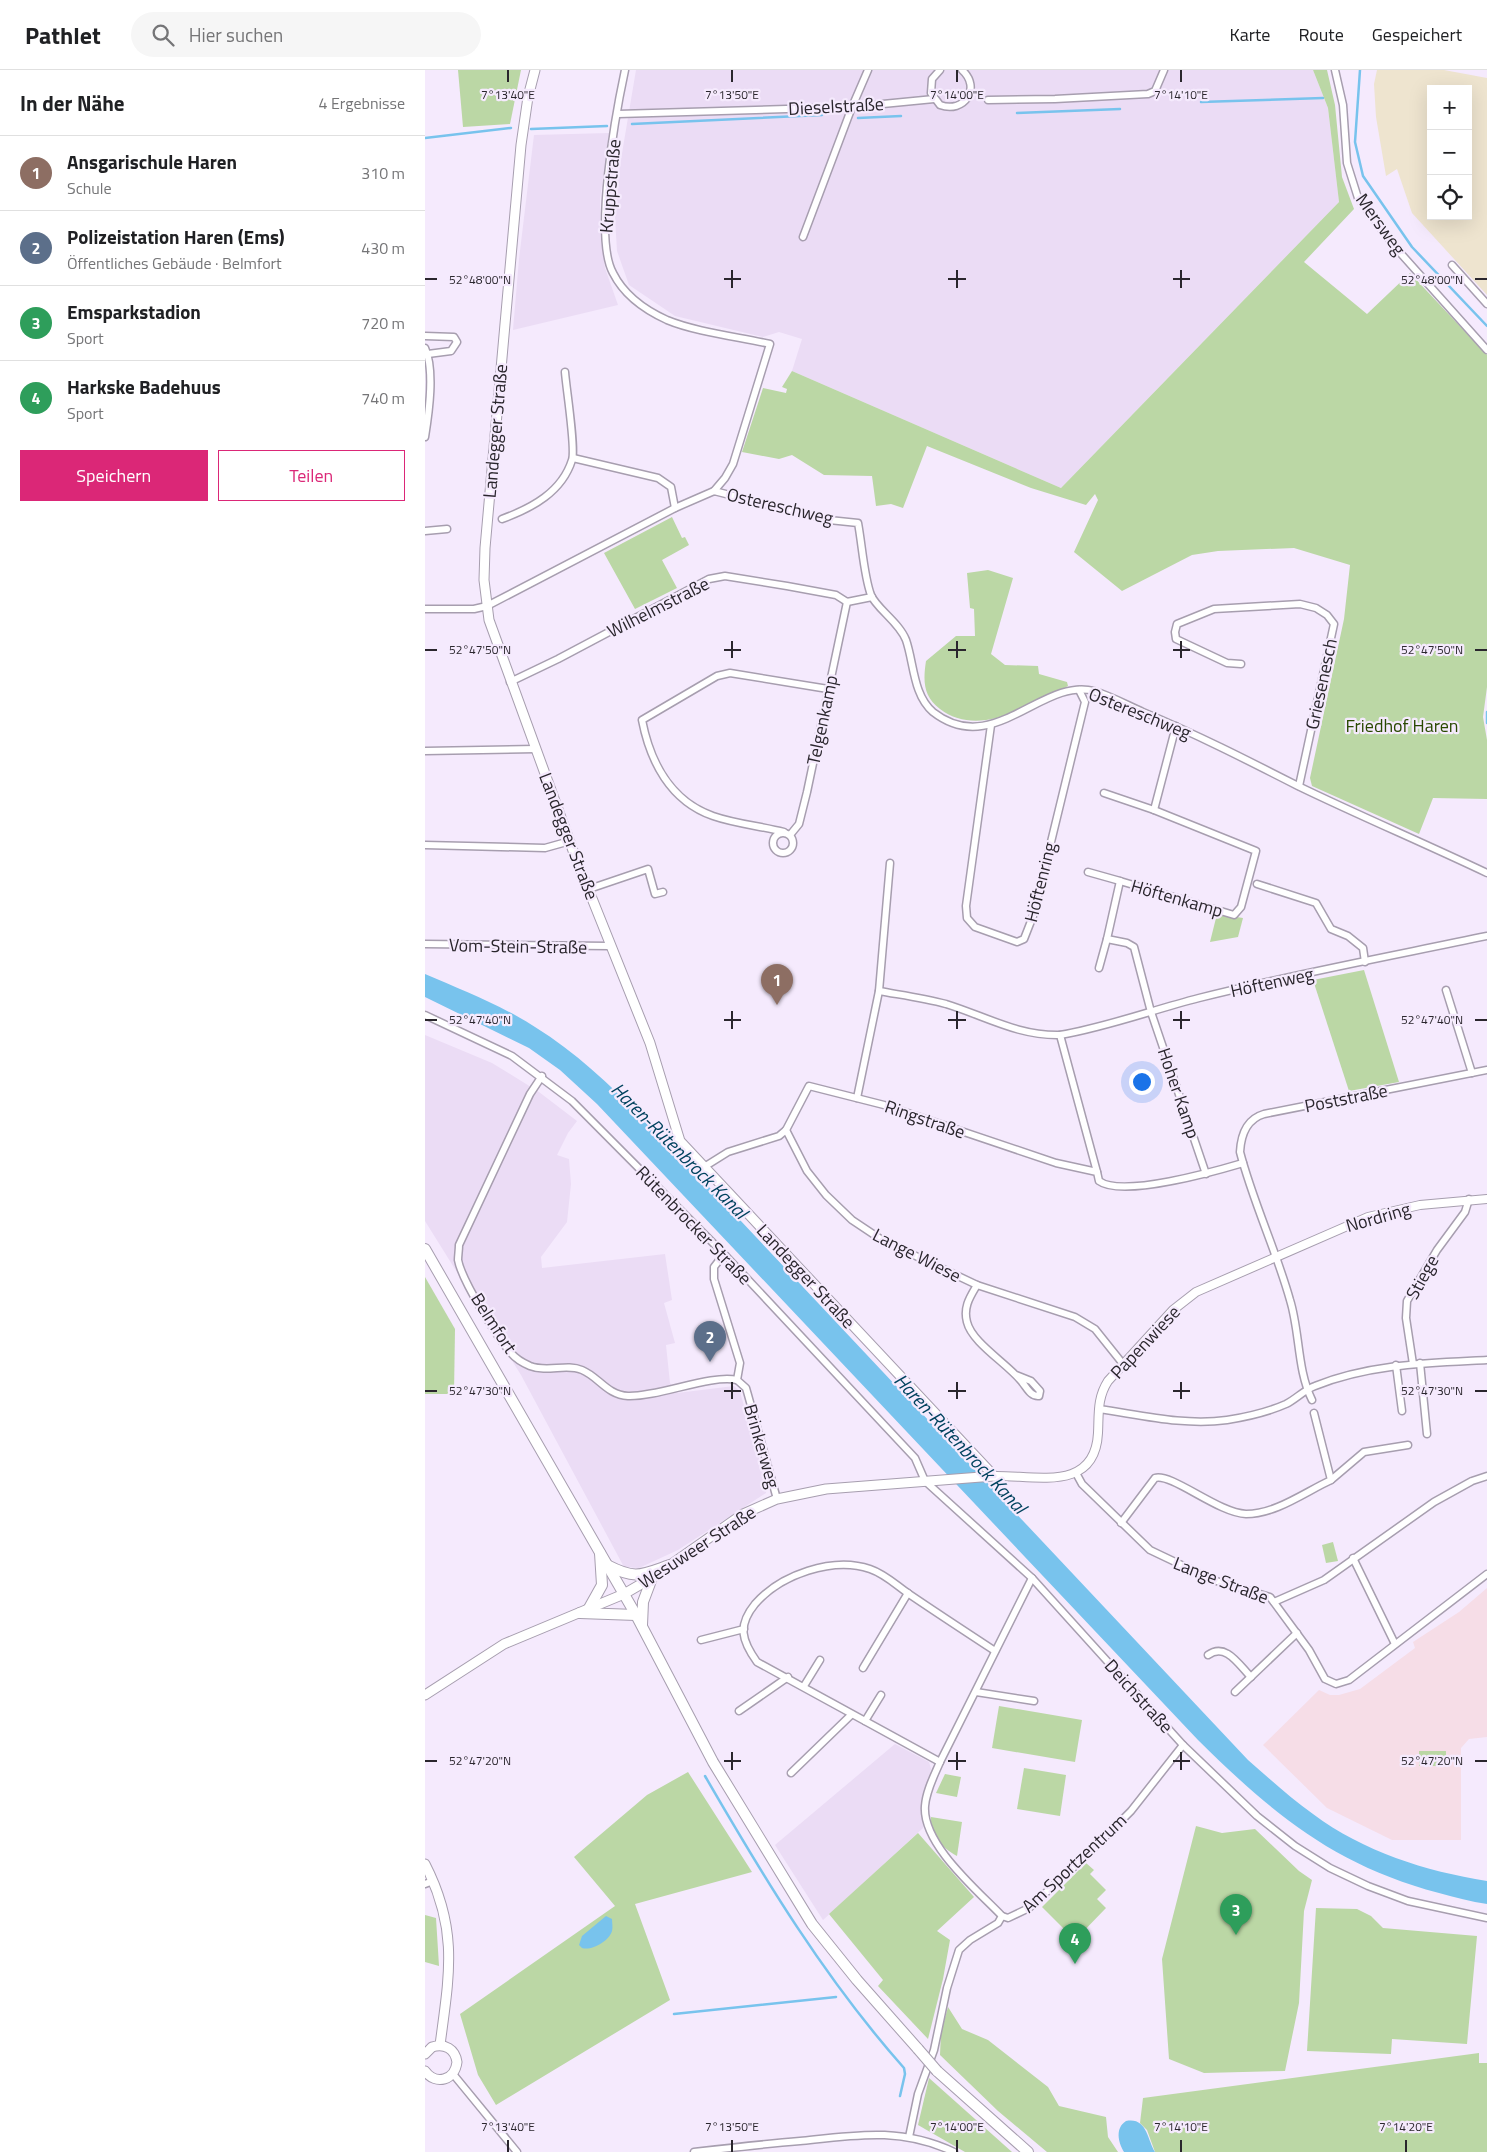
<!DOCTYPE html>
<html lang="de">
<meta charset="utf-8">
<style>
:root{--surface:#fff;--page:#f6f6f6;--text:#202124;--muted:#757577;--line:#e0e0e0;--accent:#db2777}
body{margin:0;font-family:"Titillium Web",sans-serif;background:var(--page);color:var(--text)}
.controls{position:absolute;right:15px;top:15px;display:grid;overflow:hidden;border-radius:0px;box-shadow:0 5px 20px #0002}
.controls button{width:45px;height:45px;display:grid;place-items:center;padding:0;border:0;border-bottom:1px solid var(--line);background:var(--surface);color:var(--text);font:25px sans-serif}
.you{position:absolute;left:716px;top:1011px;width:18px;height:18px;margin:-12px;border:4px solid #fff;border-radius:50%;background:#1a73e8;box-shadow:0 0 0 8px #1a73e833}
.badge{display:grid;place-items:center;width:32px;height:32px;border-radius:50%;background:var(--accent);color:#fff;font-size:16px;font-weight:700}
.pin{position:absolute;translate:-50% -41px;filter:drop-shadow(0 1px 2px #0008)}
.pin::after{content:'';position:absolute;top:26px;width:18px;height:15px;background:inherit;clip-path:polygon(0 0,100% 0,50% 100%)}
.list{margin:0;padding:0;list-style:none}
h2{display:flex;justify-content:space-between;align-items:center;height:65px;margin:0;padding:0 20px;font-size:21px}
h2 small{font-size:16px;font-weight:400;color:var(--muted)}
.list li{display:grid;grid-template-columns:32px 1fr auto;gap:15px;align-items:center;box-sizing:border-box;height:75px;padding:0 20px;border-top:1px solid var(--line)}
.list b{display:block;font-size:19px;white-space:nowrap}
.list p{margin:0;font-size:16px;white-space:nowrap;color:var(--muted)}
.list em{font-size:16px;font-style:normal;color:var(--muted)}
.actions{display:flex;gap:10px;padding:15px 20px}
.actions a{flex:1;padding:11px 0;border:1px solid var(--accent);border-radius:0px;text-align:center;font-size:18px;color:var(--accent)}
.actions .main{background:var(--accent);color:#fff}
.icon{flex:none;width:28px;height:28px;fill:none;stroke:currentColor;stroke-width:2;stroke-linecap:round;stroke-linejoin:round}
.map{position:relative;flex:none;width:1062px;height:2082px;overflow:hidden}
header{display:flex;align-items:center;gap:30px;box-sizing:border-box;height:70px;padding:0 25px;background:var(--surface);border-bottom:1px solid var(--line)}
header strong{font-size:24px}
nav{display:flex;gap:28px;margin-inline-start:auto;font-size:18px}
.search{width:350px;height:45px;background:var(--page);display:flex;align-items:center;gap:12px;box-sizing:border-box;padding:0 18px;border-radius:28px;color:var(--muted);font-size:19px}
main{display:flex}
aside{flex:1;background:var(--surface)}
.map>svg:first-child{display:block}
.built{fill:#ebdcf5}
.industrial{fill:#eee4cf;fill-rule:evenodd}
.education{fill:#f6dde7}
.green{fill:#bbd7a5}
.water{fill:#78c3ed}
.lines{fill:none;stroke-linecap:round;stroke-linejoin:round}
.stream{stroke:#78c3ed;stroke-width:2.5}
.minor-casing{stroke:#a79eaf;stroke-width:9}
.tertiary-casing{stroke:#a79eaf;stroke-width:10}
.secondary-casing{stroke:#a79eaf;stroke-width:11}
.primary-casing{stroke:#a79eaf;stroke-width:12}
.minor{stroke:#fff;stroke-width:6}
.tertiary{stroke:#fff;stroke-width:8}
.secondary{stroke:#fff;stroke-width:9}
.primary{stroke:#fff;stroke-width:10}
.primary-bridge-casing{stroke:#a79eaf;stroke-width:12;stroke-linecap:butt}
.primary-bridge{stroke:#fff;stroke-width:10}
.ticks{fill:none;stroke:#2a262d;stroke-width:2}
.labels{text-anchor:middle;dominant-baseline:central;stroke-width:4.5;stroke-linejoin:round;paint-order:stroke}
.street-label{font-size:18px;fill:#2a262d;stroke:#f5eafd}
.park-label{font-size:18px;fill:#294800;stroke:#f5eafd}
.water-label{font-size:19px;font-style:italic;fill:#00425e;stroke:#f5eafd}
.ticks-label{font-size:12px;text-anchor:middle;fill:#2a262d;stroke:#f5eafd;stroke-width:4.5;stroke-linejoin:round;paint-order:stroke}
</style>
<header>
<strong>Pathlet</strong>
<div class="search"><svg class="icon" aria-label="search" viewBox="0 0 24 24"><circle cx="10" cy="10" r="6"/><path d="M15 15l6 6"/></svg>Hier suchen</div>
<nav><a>Karte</a><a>Route</a><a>Gespeichert</a></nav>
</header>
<main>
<aside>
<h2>In der Nähe<small>4 Ergebnisse</small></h2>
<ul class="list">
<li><span class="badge" style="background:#8d6e63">1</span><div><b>Ansgarischule Haren</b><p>Schule</p></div><em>310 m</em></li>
<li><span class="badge" style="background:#5c6f8a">2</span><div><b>Polizeistation Haren (Ems)</b><p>Öffentliches Gebäude · Belmfort</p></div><em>430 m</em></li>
<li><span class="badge" style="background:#2e9e5b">3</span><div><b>Emsparkstadion</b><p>Sport</p></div><em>720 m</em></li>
<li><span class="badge" style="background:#2e9e5b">4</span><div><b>Harkske Badehuus</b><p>Sport</p></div><em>740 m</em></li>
</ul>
<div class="actions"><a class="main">Speichern</a><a>Teilen</a></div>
</aside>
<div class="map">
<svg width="1062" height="2082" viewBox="0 0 1062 2082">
<rect width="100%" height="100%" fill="#f5eafd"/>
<g class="built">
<polygon points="211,0 888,0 903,38 914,132 636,418 367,301 377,269 354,262 338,267 250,246 204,215 192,181 189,131"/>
<polygon points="184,63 175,129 175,163 180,198 193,235 88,260 94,189 109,65"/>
<polygon points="0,965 67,993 114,1022 152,1051 143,1063 132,1085 144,1089 146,1114 142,1152 116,1187 117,1198 240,1184 247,1230 239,1233 250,1273 241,1275 245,1313 252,1323 309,1316 315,1322 342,1416 341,1423 253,1480 214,1498 199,1497 96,1305 0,1151"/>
<polygon points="470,1674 504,1692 506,1699 498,1730 498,1758 398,1850 350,1775"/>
</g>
<path class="industrial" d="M952,0H1019L1062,8V225L987,143L972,99L961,106L951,47L949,14ZM1006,19H1043V146H1006Z"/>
<polygon class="education" points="1062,1518 1062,1667 1044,1669 1036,1678 1036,1770 967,1770 902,1738 838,1675 894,1620 905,1625 914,1625 935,1619 990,1578 988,1572 1034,1542"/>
<g class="green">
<polygon points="33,0 96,0 85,54 38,57"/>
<polygon points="888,0 902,0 910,35 917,107 929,139 879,192 942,244 985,203 1062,285 1062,617 1058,647 1062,670 1062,729 1008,728 994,764 887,716 885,708 919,549 925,495 869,478 793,481 767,485 697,521 649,482 673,430 670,424 661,435 606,418 502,376 478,438 466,434 451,436 447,406 399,405 367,385 354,389 317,382 338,318 361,323 362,319 357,317 367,301 636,418 914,132 903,38"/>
<polygon points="247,447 257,468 260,467 264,475 237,490 252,518 210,539 179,483"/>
<path d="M563,500L588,508L566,584L580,595L613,596L614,604L642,612L643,616C606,634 555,669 515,639C498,626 498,611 501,591L531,566H550L549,539L545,538L542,503Z"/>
<polygon points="792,844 818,848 813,867 785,872"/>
<polygon points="939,900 974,1012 924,1021 888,910"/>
<polygon points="0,1207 30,1259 29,1324 0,1324"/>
<polygon points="908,1472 913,1491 901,1493 897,1475"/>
<polygon points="574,1636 657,1650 650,1692 567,1678"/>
<rect x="994" y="1681" width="27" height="15"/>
<polygon points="599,1698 641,1705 635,1746 592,1739"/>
<polygon points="263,1702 327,1802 210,1834 245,1930 71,2035 53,2005 35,1944 190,1836 149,1787 222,1725"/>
<polygon points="520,1704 536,1707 532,1727 511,1723"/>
<path d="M506,1747L537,1752L532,1786C517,1778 505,1765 506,1747Z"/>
<polygon points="771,1756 797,1763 830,1759 874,1801 887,1810 879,1841 874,1933 860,2001 779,2003 744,1989 737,1889"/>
<polygon points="493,1763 549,1827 512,1861 525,1870 518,1909 503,1969 453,1916 458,1910 404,1844"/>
<polygon points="661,1793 669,1800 665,1804 681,1820 672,1829 681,1838 650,1870 617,1837"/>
<polygon points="891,1838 932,1839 946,1846 958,1858 1052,1866 1042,1974 967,1969 966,1984 882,1981"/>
<polygon points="0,1845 11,1848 14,1896 0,1892"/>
<polygon points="523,1937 537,1959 563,1970 623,2017 634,2036 681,2047 683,2067 693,2082 622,2082 573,2041 515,1985 516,1962"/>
<polygon points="1054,1983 1054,1993 1062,1993 1062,2082 730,2082 722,2060 715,2053 718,2028"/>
<polygon points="504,2008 587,2082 540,2082 493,2055"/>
</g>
<g class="water">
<path d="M0,904C37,920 76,935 110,957C151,982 184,1015 219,1048L823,1690C844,1708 865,1728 888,1744C939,1782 1000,1801 1062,1811V1834C1046,1832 1030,1827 1014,1823C909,1795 848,1744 773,1670L172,1034L135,1000L104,978L0,927Z"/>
<path d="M181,1846L187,1849C187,1853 188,1857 187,1861C184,1871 167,1881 157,1878L154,1875L157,1866Z"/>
<path d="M701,2051C722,2047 722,2069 730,2082H699C693,2072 690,2058 701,2051Z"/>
</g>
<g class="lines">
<g class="stream">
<polyline points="935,0 930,72 938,106 987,177 1062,256"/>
<polyline points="776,32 898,28"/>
<polyline points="592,43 695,39"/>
<polyline points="433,48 476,46"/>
<polyline points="207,54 397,45"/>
<polyline points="106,59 182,56"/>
<polyline points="0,68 86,58"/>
<polyline points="1062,642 1062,653"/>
<path d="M280,1706C339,1808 400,1909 479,1998L480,2004L475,2026"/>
<polyline points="249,1944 411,1927"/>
</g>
<g class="minor-casing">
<g id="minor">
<path d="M200,0C191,42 168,167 188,203C199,225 220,240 242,250C271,262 314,267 345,274L308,394L300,408L289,421"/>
<path d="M515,0L507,9L506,23L515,35C539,44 557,18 537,0"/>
<polyline points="910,0 918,35 922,93 933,128 970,177 1062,280"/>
<polyline points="563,30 630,29 723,24 730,21 739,0"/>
<polyline points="193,44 427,37 509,29"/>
<polyline points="378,167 427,37 443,0"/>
<polyline points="1027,195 1062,234"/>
<polyline points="0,266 29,267 32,272 26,281 3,284"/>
<path d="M0,278C10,300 4,342 0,367"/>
<polyline points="148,388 233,408 246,417 250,438"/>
<path d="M77,449C107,438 137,422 147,390C151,379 141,317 140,302"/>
<polyline points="0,461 22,459"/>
<path d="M0,539H49L62,536L250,438L289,421L404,450L433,453C437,474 439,507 446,525C451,538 474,552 481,570C489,593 488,625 508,642C568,689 617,607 669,621C686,626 702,635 718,642C771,664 822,690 873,716C935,746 999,773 1062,803"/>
<polyline points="816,594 802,593 751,569 750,562 752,554 789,539 875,534 891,538 902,545 909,554 874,716"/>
<polyline points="85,612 133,589 284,509 300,506 362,516 411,525 422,532 447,527"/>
<polyline points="566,655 541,836 542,848 550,857 592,872 599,869 608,846 660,632 654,620"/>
<polyline points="751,656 729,740 831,781 816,837 809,845 695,811 682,869 702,873 709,877 726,942 781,1104"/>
<polyline points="0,681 111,679"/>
<polyline points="679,723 729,740"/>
<path d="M359,762C336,756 311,754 288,746C245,731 225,691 217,650L292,606L305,603L403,619"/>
<circle cx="358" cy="773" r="10"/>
<polyline points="365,765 374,754 382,722 422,532"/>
<polyline points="0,775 120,778 145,771"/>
<polyline points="663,802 695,811"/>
<polyline points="832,814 891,833 906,859 923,866 938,878 940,892"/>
<polyline points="164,819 223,799 230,824 238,822"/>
<polyline points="0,874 185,876"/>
<polyline points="674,898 682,869"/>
<polyline points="1021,920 1047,1003"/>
<polyline points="454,921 465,793"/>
<polyline points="0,945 87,986 147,1031 299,1184 490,1388 500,1411 607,1508 758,1675 832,1746 870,1776 905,1798 943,1816 983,1831 1062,1848"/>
<path d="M635,965C682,957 727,940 774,928C869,904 966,886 1062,866"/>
<path d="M117,1006L105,1024L34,1175C34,1180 33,1186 33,1190C37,1211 72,1267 86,1283C91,1289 98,1293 105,1296C123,1303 141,1293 157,1300C174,1307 182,1325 203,1326C234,1327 286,1304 312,1310"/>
<path d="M432,1028L454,921C476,925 499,928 521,934C560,946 593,966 635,965L672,1102"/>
<polyline points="361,1060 382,1101 401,1125 427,1150 457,1170 552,1215 650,1247 670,1259 698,1294"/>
<path d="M279,1097L303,1082L354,1066L361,1060L384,1016L459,1035L631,1093L672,1102L674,1111C697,1128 791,1101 818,1093"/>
<polyline points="299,1184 289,1197 289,1209 315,1293 312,1310 321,1318 323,1325 352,1429"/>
<path d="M552,1215C545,1227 538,1237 542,1252C547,1273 583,1294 597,1312C602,1318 606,1327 614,1326L615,1321L606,1311L591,1305"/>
<polyline points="995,1293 1002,1364"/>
<polyline points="988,1294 981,1248 982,1231 1012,1180 1040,1142 1044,1129"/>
<polyline points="971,1295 977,1341"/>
<path d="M887,1330C872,1300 875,1262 865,1230C851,1180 828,1132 815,1082C816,1064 822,1049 839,1044L1062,1000"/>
<path d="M674,1339C716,1345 759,1356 802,1350C821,1347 843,1342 861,1334C871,1329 879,1320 890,1316C945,1294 1004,1293 1062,1290"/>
<polyline points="651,1403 657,1414 725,1480 788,1510 845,1527 884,1580 900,1609 911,1614 924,1610 1062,1504"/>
<polyline points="906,1410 939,1382 983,1375"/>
<path d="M696,1453L730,1408C747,1403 793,1443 821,1444C851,1444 880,1422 906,1410L889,1343"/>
<polyline points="928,1488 970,1574"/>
<polyline points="849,1532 899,1510 1009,1432 1047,1411 1062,1406"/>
<polyline points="276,1570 319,1559"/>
<path d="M783,1585C801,1572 814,1595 826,1607"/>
<polyline points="438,1598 483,1523"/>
<polyline points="379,1616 395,1590"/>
<polyline points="551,1622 609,1631"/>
<polyline points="810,1622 872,1563"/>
<polyline points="314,1641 363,1607"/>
<polyline points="440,1651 456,1625"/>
<path d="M515,1692L332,1592C317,1571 312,1556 330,1534C355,1505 408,1486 445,1499C460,1504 471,1515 484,1524C512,1543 541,1562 570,1581"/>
<polyline points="366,1703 426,1645"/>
<polyline points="0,1814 8,1811"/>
<path d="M577,1846C552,1820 497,1774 500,1736C501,1721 509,1706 515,1692L607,1508"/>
<polyline points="28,2004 92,2082"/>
<polyline points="484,2067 493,2024 509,1980 522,1918 534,1880 545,1870 573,1853 577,1846 583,1848 604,1838 661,1786 706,1741 758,1675"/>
<path d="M269,2082C304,2078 340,2074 375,2071C431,2065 476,2057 529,2082"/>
</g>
</g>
<g class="tertiary-casing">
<path id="tertiary" d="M569,1406C610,1405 670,1423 673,1363C674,1344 672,1328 683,1311L748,1240L771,1222L943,1147L995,1135L1062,1129"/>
</g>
<g class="secondary-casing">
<g id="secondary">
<polyline points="110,0 103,27 96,75 60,478 59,510 64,550 150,786 225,973 255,1071 569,1406"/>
<polyline points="241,1498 318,1444 352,1429 401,1419 569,1406"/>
<polyline points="0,1625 79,1574 199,1524 230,1506"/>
<path d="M0,1794C34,1860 24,1906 15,1975"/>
<path d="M0,1984L7,1977C20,1973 30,1979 32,1992C30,2010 11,2016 0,2001"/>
</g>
</g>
<g class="primary-casing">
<g id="primary">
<polyline points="0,1179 211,1545 288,1692 387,1854 432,1910 493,1979"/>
<path d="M182,1495C211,1510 216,1505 245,1495"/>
<polyline points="163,1540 177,1515 175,1483"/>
<polyline points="155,1543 211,1545"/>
<polyline points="217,1555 218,1532 227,1508"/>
<polyline points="512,2001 603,2082"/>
</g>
</g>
<use href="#minor" class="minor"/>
<use href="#tertiary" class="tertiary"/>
<use href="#secondary" class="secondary"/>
<use href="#primary" class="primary"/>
<g class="primary-bridge-casing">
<polyline id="primary-bridge" points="493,1979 512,2001"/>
</g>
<use href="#primary-bridge" class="primary-bridge"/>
</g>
<path class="ticks" d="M83,0V12M307,0V12M532,0V12M756,0V12M307,200V218M532,200V218M756,200V218M0,209H12M299,209H316M523,209H541M748,209H765M1050,209H1062M307,571V588M532,571V588M756,571V588M0,580H12M299,580H316M523,580H541M748,580H765M1050,580H1062M307,941V959M532,941V959M756,941V959M0,950H12M299,950H316M523,950H541M748,950H765M1050,950H1062M307,1312V1329M532,1312V1329M756,1312V1329M0,1321H12M299,1321H316M523,1321H541M748,1321H765M1050,1321H1062M307,1682V1700M532,1682V1700M756,1682V1700M0,1691H12M299,1691H316M523,1691H541M748,1691H765M1050,1691H1062M83,2070V2082M307,2070V2082M532,2070V2082M756,2070V2082M981,2070V2082"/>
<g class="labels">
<g class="street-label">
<text transform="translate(411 36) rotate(-3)">Dieselstraße</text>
<text transform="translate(185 116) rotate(-85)">Kruppstraße</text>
<text transform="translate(956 154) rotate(54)">Mersweg</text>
<text transform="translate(70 361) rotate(-85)">Landegger Straße</text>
<text transform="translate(355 436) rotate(13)">Ostereschweg</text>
<text transform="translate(233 537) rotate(-27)">Wilhelmstraße</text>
<text transform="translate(896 614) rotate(-78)">Griesenesch</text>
<text transform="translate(715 643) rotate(22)">Ostereschweg</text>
<text transform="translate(397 650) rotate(-78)">Telgenkamp</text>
<text transform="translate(144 766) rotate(69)">Landegger Straße</text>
<text transform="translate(615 812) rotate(-76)">Höftenring</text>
<text transform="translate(752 828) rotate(16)">Höftenkamp</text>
<text transform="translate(93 876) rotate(1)">Vom-Stein-Straße</text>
<text transform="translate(847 912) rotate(-12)">Höftenweg</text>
<text transform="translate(754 1023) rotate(71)">Hoher Kamp</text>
<text transform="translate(921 1028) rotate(-11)">Poststraße</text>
<text transform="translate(500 1049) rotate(19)">Ringstraße</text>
<text transform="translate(953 1147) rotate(-16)">Nordring</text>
<text transform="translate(269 1155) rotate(46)">Rütenbrocker Straße</text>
<text transform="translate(492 1185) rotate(27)">Lange Wiese</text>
<text transform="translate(381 1206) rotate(47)">Landegger Straße</text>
<text transform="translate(997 1207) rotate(-61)">Stiege</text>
<text transform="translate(69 1253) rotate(57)">Belmfort</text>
<text transform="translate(720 1272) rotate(-47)">Papenwiese</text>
<text transform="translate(337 1376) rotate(74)">Brinkerweg</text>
<text transform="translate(272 1477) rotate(-33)">Wesuweer Straße</text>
<text transform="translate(796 1510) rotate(21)">Lange Straße</text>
<text transform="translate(714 1626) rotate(48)">Deichstraße</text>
<text transform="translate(649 1793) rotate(-43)">Am Sportzentrum</text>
</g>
<g class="park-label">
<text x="977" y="655">Friedhof Haren</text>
</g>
<g class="water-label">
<text transform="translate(255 1080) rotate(45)">Haren-Rütenbrock Kanal</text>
<text transform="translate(536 1373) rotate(47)">Haren-Rütenbrock Kanal</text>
</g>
</g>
<g class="ticks-label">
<text x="83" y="29">7°13'40"E</text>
<text x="307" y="29">7°13'50"E</text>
<text x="532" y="29">7°14'00"E</text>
<text x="756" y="29">7°14'10"E</text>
<text x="55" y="214">52°48'00"N</text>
<text x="1007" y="214">52°48'00"N</text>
<text x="55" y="584">52°47'50"N</text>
<text x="1007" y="584">52°47'50"N</text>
<text x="55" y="954">52°47'40"N</text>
<text x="1007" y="954">52°47'40"N</text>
<text x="55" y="1325">52°47'30"N</text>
<text x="1007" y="1325">52°47'30"N</text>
<text x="55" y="1695">52°47'20"N</text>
<text x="1007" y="1695">52°47'20"N</text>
<text x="83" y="2061">7°13'40"E</text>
<text x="307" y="2061">7°13'50"E</text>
<text x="532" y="2061">7°14'00"E</text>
<text x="756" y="2061">7°14'10"E</text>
<text x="981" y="2061">7°14'20"E</text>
</g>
</svg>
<div class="controls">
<button>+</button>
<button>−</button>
<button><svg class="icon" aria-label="locate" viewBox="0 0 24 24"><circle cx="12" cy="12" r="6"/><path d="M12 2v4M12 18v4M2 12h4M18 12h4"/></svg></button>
</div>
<div class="you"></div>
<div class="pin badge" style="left:352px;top:935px;background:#8d6e63">1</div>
<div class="pin badge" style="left:285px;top:1292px;background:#5c6f8a">2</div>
<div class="pin badge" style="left:811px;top:1865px;background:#2e9e5b">3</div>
<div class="pin badge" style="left:650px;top:1894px;background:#2e9e5b">4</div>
</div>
</main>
